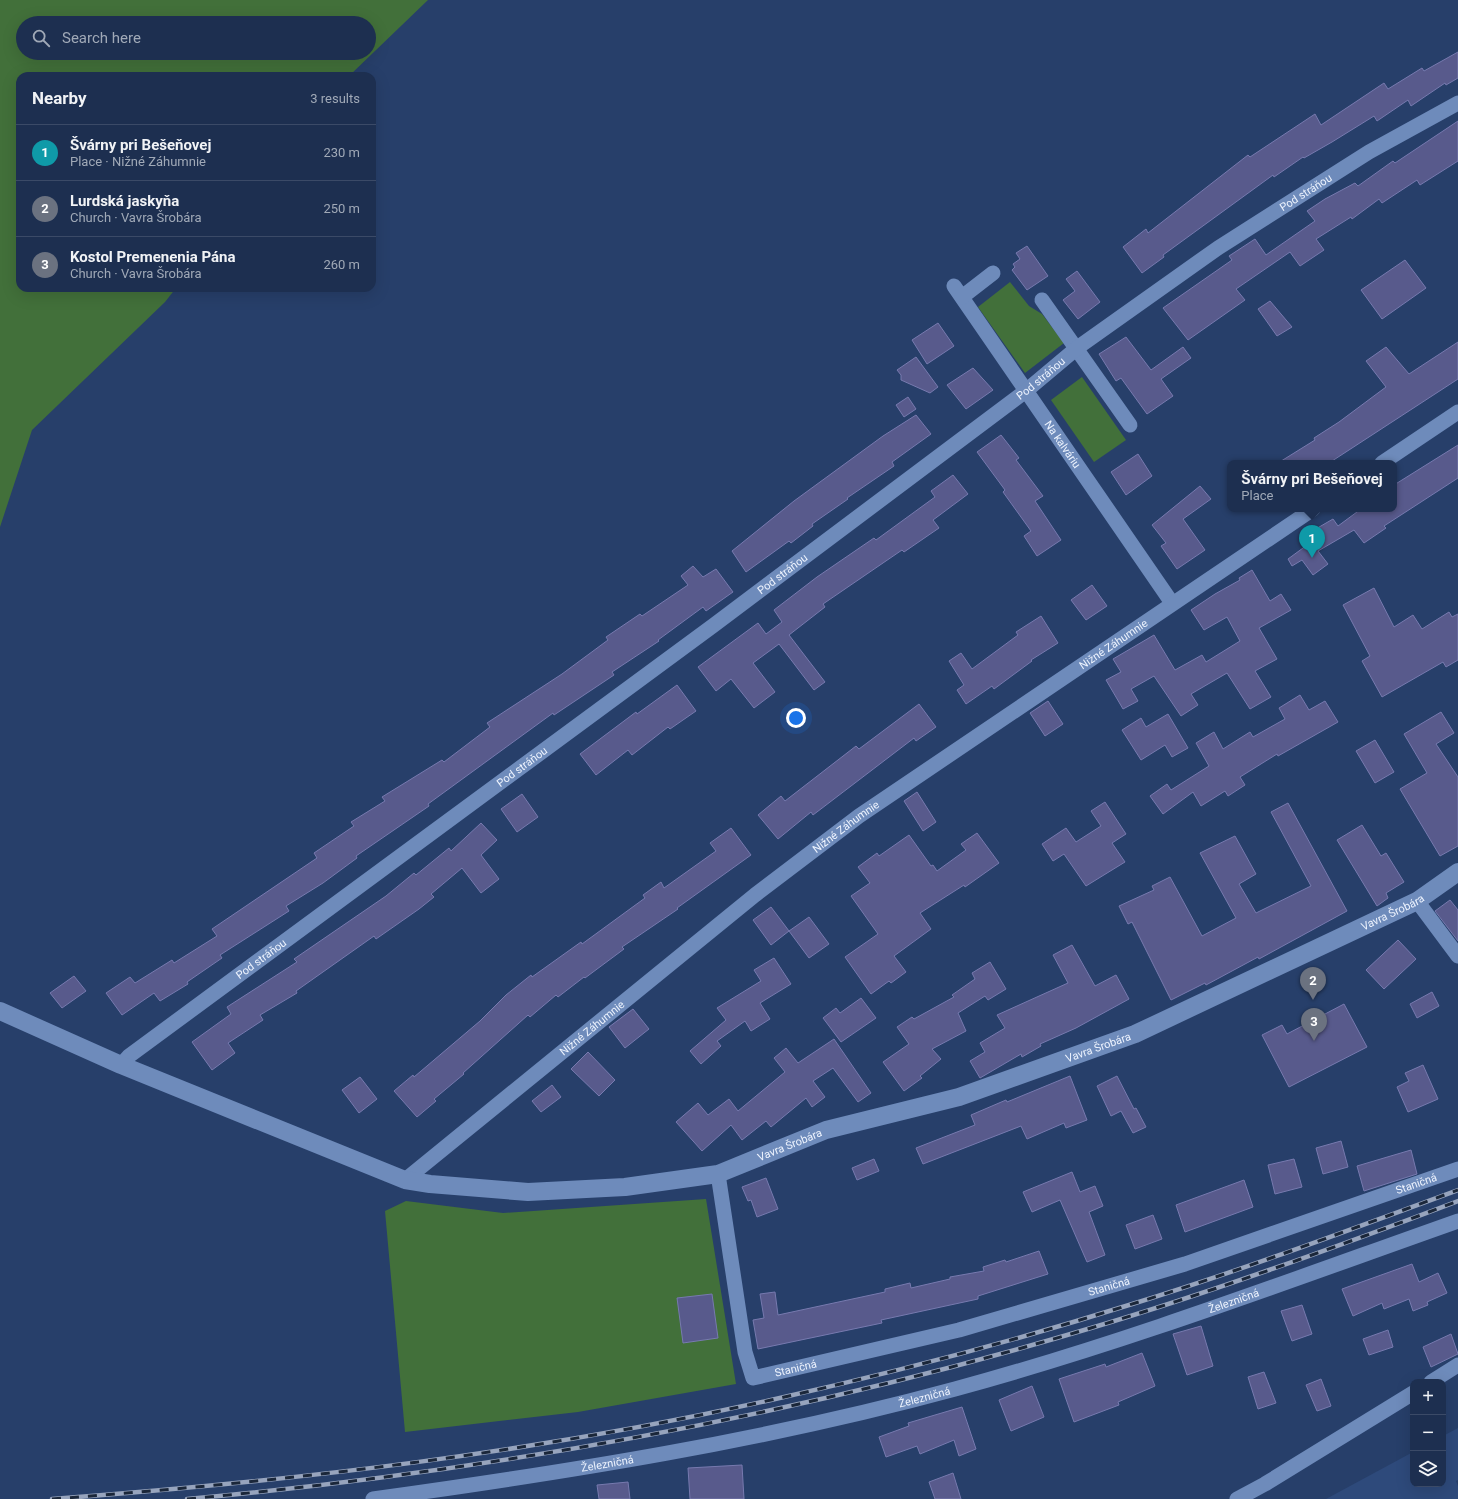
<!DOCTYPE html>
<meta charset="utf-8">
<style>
:root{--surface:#1d2f50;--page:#2a3b5a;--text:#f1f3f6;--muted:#a0a9b7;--line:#3b4a67;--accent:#e6ac36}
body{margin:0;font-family:Roboto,sans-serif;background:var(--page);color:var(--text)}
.controls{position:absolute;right:12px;bottom:12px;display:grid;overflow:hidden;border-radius:8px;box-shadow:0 4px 16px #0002}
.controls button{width:36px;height:36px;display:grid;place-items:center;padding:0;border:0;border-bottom:1px solid var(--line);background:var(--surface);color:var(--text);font:20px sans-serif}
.you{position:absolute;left:796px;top:718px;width:14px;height:14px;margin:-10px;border:3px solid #fff;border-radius:50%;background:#1a73e8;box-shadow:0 0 0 6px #1a73e833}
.badge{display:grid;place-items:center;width:26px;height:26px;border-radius:50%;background:var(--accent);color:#fff;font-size:13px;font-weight:700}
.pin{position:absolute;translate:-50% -33px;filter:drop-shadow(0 1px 2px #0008)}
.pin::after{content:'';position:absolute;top:21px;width:14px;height:12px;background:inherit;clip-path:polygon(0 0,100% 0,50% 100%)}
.popup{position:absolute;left:1227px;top:460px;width:170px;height:52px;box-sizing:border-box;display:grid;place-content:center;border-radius:8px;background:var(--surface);filter:drop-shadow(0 1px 3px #0005);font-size:13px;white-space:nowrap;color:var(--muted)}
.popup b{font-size:15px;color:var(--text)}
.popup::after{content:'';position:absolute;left:50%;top:100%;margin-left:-8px;border:8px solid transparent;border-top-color:var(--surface)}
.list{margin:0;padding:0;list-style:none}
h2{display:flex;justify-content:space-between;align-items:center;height:52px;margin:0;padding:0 16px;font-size:17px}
h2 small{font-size:13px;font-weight:400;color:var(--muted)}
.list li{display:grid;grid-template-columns:26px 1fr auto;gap:12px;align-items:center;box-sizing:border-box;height:56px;padding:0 16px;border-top:1px solid var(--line)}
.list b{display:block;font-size:15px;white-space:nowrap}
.list p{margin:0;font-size:13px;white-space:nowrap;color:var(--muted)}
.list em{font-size:13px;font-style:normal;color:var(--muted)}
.icon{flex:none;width:22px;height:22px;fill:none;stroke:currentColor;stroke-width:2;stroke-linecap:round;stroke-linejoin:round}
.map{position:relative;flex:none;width:1458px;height:1499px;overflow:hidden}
.search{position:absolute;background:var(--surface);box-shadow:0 4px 16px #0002;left:16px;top:16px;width:360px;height:44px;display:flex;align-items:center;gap:10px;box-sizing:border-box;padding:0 14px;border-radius:22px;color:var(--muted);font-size:15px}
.panel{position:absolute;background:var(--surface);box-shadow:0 4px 16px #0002;left:16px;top:72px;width:360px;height:220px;border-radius:12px}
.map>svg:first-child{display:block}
.built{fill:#2e4a7b}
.green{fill:#42703a;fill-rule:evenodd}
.building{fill:#585a8c;stroke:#777aaf}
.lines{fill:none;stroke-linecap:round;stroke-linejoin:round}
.minor{stroke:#6e8bbb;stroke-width:15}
.tertiary{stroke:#6e8bbb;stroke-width:18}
.rail-casing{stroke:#97a4bd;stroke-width:4.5}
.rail{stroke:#1b273a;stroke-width:3;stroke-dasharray:9;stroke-linecap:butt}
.labels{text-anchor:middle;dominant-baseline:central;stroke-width:3.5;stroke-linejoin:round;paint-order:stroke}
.street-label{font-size:11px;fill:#edf3fe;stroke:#1b273a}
</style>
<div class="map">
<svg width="1458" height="1499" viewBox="0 0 1458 1499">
<rect width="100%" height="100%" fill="#273f6a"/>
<polygon class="built" points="1458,1428 1458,1480 1456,1481 1458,1486 1458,1499 1326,1499 1413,1452 1413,1484 1443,1484 1443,1436"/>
<g class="green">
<path d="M0,0H428L349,76H20V288H176L165,302L32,430L0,527ZM23,23H369V53H23Z"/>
<polygon points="1010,282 1029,306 1042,314 1064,343 1025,373 978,307"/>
<polygon points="1082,377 1126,440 1094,462 1051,400"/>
<polygon points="706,1199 736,1384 578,1412 405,1432 385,1211 406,1201 503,1213"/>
</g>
<g class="building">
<polygon points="1458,52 1458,78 1446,85 1445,83 1411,106 1408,100 1377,121 1374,116 1332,142 1304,158 1303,157 1274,177 1273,175 1163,255 1164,257 1142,273 1123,247 1146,229 1148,233 1248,155 1250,157 1315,114 1321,125 1384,83 1388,89 1422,68 1424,71"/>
<polygon points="1458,121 1458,161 1420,185 1417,180 1382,203 1379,199 1352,219 1351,217 1316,239 1324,250 1300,266 1290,252 1236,289 1245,300 1188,340 1163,308 1232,260 1229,256 1255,239 1266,255 1315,221 1307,211 1325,199 1355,183 1358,186 1393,161 1395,163"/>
<polygon points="1027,246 1048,276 1027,290 1012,270 1015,267 1013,264 1020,259 1016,253"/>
<polygon points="1405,260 1426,288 1382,319 1361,290"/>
<polygon points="1077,271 1100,302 1078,319 1063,300 1075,291 1066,279"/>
<polygon points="1270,301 1292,327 1277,336 1258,309"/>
<polygon points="938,323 954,346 927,364 912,340"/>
<polygon points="1126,337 1151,370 1183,347 1191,358 1161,379 1173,396 1147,414 1121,378 1116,381 1099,354"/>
<polygon points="1458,342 1458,379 1329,463 1278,463 1315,440 1314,438 1339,422 1386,387 1366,361 1386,347 1409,374"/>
<polygon points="916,357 938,387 930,393 901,380 901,375 897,370"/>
<polygon points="973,368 993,390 966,409 947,385"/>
<polygon points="908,397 916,409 904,417 896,405"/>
<polygon points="916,415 931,434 892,462 894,466 847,498 848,499 812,524 813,526 791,543 789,541 746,572 732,551 794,501 883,436"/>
<polygon points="1001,435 1019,458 1016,460 1043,496 1035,501 1061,540 1037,556 1024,536 1031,531 1003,492 1005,490 977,452"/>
<polygon points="1458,445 1458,478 1384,526 1386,528 1364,543 1354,530 1318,551 1328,564 1313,575 1302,560 1292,566 1288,559 1318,537 1314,530 1333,519 1338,526 1361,509 1394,509 1394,485"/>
<polygon points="1138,454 1152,476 1126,495 1111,472"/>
<polygon points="953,475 968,494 933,520 939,528 904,552 902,550 823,604 825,607 789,635 825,682 814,690 779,644 753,663 775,692 754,708 731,679 716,691 698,667 758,623 766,634 782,622 774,610 817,577 874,538 876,540 935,497 931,491"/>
<polygon points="1200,486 1211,499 1183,519 1205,550 1177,569 1161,546 1166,543 1152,525"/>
<polygon points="693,566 703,577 716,569 733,592 706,611 703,607 658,640 659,641 612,672 614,675 554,715 553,713 428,804 429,806 356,856 357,858 323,883 286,906 289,911 220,955 222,958 187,982 188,984 160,1001 154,993 122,1015 106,993 130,977 135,983 172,960 174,963 217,936 212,929 317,858 314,853 354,826 351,822 385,801 382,797 442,760 444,762 490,727 487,723 562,674 608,640 606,637 640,614 642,616 688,585 681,576"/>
<polygon points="1252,570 1270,601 1281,594 1291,610 1259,628 1277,659 1255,671 1271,697 1250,709 1227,673 1191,694 1198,705 1181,716 1154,676 1131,689 1138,701 1123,709 1106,680 1121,672 1113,659 1154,635 1175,670 1202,655 1206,662 1240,641 1227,617 1204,630 1191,610 1215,594 1240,580 1239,578"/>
<polygon points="1092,585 1107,606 1086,620 1071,600"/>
<polygon points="1374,588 1394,627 1413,615 1422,629 1449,612 1452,617 1458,614 1458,660 1446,667 1443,662 1382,697 1362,661 1370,656 1343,605"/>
<polygon points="1041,616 1058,643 1031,660 1032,661 994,689 992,686 966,704 957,690 964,685 949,661 961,653 972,669 1018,635 1016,632"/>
<polygon points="677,685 696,711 670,729 668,727 632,755 628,750 596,775 580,754 636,712 637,714"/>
<polygon points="1300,695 1309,710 1325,701 1338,722 1278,756 1277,754 1240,777 1245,785 1228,796 1225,791 1201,806 1193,792 1163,814 1150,796 1167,784 1171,790 1209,766 1196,743 1214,732 1223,749 1250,732 1253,737 1285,719 1279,708"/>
<polygon points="1048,701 1063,724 1045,736 1030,713"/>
<polygon points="919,704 936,727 916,741 914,738 813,815 811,812 778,839 758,815 781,796 785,801 856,746 859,749"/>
<polygon points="1441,712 1454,733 1436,744 1458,777 1458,846 1440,856 1400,789 1427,773 1404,734"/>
<polygon points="1168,714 1188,748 1172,757 1165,745 1141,760 1122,730 1141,718 1146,727"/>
<polygon points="1375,740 1394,772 1375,783 1356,751"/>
<polygon points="917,792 936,822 923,831 904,801"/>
<polygon points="522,794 538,817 517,832 501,809"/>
<polygon points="1105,802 1126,834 1112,843 1125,862 1086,886 1064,854 1053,861 1042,844 1066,828 1076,842 1101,826 1091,811"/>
<polygon points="1288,803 1347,911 1259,959 1258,957 1206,985 1205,983 1171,1000 1132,922 1128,924 1119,906 1154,890 1152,886 1170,877 1202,936 1236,918 1200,853 1235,836 1256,874 1239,884 1256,913 1311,886 1271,812"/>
<polygon points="481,823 497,840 481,855 499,879 481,893 462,868 431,894 434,897 419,909 376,939 374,936 296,991 297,993 260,1015 263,1020 228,1043 235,1053 212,1070 192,1042 231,1014 227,1007 297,962 294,959 386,896 414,873 416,875 449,848 451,851"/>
<polygon points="1362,825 1381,856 1386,853 1404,882 1386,893 1388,898 1377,906 1337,840"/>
<polygon points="731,828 751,855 677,908 678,909 622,947 624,949 585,978 584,977 558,997 556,995 530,1017 528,1015 463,1073 464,1074 434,1099 436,1101 417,1117 394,1091 413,1075 414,1077 480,1021 506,995 531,975 532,977 581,942 582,944 645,898 643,895 661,882 664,888 716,851 710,843"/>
<polygon points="977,833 999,863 965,887 964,885 920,913 931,929 894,956 906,972 891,983 889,981 871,994 845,957 878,934 851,896 870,883 858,867 877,853 879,856 909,835 931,866 933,865 937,871 966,850 961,844"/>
<polygon points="1450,900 1458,910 1458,941 1435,911"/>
<polygon points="771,907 789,931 771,945 753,920"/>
<polygon points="809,917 829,944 809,958 789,931"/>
<polygon points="1398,940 1416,959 1384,989 1366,970"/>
<polygon points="1072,945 1095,986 1116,975 1129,999 1076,1028 1040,1044 1041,1046 1022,1057 1021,1054 980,1078 970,1061 985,1052 980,1043 1005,1028 997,1015 1068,983 1053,955"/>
<polygon points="774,958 791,984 760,1003 770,1019 751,1031 745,1021 717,1041 721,1046 701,1064 690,1051 726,1020 717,1008 761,981 754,970"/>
<polygon points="990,962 1006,989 988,1000 985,996 958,1013 966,1031 932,1049 941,1059 920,1076 922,1078 904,1091 883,1062 909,1044 897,1027 912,1017 914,1019 954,997 952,995 975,979 972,973"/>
<polygon points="74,976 86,991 62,1008 50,993"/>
<polygon points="1432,992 1439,1006 1417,1018 1410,1004"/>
<polygon points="861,998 876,1018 841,1042 823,1018 836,1008 840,1013"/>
<polygon points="1344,1004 1367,1047 1289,1087 1262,1035 1282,1025 1287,1034"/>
<polygon points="633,1009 649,1029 625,1048 609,1027"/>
<polygon points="834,1039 871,1093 858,1102 833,1068 813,1081 825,1097 812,1107 806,1098 771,1127 766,1121 742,1140 731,1125 702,1151 676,1122 698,1103 708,1115 729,1099 738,1111 785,1072 774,1058 786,1048 798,1063"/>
<polygon points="588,1052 615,1080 599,1096 571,1069"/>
<polygon points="1423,1065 1438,1099 1408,1112 1397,1087 1409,1081 1405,1073"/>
<polygon points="1070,1076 1087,1120 1066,1128 1064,1123 1027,1139 1021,1126 923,1164 916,1148 975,1125 971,1115 1006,1100 1007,1102"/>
<polygon points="1117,1076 1134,1109 1136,1108 1146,1127 1133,1133 1121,1111 1111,1116 1097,1086"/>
<polygon points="360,1077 377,1099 359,1113 342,1090"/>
<polygon points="552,1085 561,1097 541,1112 532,1101"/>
<polygon points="1341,1141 1348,1167 1323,1174 1316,1148"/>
<polygon points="1411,1150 1417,1174 1364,1191 1357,1166"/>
<polygon points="874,1159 879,1171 857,1180 852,1168"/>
<polygon points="1294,1159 1302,1187 1275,1194 1268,1165"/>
<polygon points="1072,1172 1080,1192 1095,1186 1103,1206 1089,1212 1105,1255 1087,1262 1060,1200 1032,1212 1023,1192"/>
<polygon points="766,1178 778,1209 757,1217 751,1200 748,1201 742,1187"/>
<polygon points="1244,1180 1253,1207 1185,1232 1176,1205"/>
<polygon points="1153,1215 1162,1239 1135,1249 1126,1225"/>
<polygon points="1039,1251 1048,1274 978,1296 978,1299 881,1320 882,1323 758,1349 753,1320 764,1318 760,1294 775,1292 778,1315 885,1292 885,1289 910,1283 911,1288 950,1279 950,1277 984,1271 983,1267 1005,1260 1006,1262"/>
<polygon points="1412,1264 1419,1282 1438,1273 1447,1293 1427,1302 1428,1305 1413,1311 1409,1299 1384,1309 1382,1303 1353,1316 1342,1289"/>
<polygon points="712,1294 718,1338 683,1343 677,1298"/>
<polygon points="1302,1305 1312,1334 1292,1341 1281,1311"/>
<polygon points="1201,1326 1213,1366 1187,1375 1173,1334"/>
<polygon points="1388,1330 1393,1347 1369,1355 1363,1339"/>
<polygon points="1451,1334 1458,1354 1431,1367 1423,1347"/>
<polygon points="1142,1353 1155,1386 1118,1402 1119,1405 1074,1422 1059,1379 1105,1364 1106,1367"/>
<polygon points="1264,1372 1276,1403 1258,1409 1248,1377"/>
<polygon points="1321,1379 1331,1406 1317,1411 1306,1385"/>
<polygon points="1032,1386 1044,1417 1011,1431 999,1400"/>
<polygon points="962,1407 976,1449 959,1456 954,1440 920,1454 917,1446 886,1457 879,1437 909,1426 908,1423"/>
<polygon points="742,1465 744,1499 690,1499 688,1468"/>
<polygon points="953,1473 961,1499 935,1499 929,1482"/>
<polygon points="628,1482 630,1499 599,1499 597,1485"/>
</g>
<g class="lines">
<g class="minor">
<path id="s1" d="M954,286L1172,603"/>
<polyline points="962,297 993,273"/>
<polyline points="1042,300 1130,425"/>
<polyline points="1382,463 1458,412"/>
<polyline points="1417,901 1458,956"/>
<path id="s2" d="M121,1065L129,1056L714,625L1027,390L1077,348L1218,248L1369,152L1458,103"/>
<path id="s3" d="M718,1174L745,1352L753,1378L959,1330L1185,1264L1458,1169"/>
<path id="s4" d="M405,1180L755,895L859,816L1313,509"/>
<polyline points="1431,1382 1458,1365"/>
<path id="s5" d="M373,1499C568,1472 764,1441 955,1389C1125,1343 1291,1280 1458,1221"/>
<polyline points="1237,1499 1265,1484 1413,1393"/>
</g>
<path class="tertiary" id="s6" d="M0,1011L121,1065L405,1180L430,1184L528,1192L625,1187L718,1174L826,1130L959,1097L1135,1034L1417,901L1458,872"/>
<g class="rail-casing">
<g id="rail">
<path d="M52,1499C294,1481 534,1453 771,1400C892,1373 1011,1342 1129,1305C1240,1271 1349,1230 1458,1190"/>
<path d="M187,1499C493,1471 796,1416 1091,1328C1215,1291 1337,1247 1458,1201"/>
</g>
</g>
<use href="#rail" class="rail"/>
</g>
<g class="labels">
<g class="street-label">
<text stroke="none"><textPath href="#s2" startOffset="1472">Pod stráňou</textPath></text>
<text stroke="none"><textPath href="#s2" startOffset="1148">Pod stráňou</textPath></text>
<text stroke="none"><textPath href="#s1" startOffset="192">Na kalváriu</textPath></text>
<text stroke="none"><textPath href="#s2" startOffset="824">Pod stráňou</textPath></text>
<text stroke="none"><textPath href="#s4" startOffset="889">Nižné Záhumnie</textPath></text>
<text stroke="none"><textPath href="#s2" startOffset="500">Pod stráňou</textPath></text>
<text stroke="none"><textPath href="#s4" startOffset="565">Nižné Záhumnie</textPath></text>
<text stroke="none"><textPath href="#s6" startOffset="1479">Vavra Šrobára</textPath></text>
<text stroke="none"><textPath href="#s2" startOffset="176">Pod stráňou</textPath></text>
<text stroke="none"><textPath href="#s4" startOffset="241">Nižné Záhumnie</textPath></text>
<text stroke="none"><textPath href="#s6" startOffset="1155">Vavra Šrobára</textPath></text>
<text stroke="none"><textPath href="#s6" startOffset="831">Vavra Šrobára</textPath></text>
<text stroke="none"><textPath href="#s3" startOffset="899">Staničná</textPath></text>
<text stroke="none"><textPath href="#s3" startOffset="575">Staničná</textPath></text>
<text stroke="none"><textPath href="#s5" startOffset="885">Železničná</textPath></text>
<text stroke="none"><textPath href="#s3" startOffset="251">Staničná</textPath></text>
<text stroke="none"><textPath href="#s5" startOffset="561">Železničná</textPath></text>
<text stroke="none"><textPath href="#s5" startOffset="237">Železničná</textPath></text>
</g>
</g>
</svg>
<div class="controls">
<button>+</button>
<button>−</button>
<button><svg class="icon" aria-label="layers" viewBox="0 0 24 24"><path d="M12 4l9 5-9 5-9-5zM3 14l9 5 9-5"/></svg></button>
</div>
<div class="you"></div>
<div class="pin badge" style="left:1312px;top:558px;background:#0f9aa8">1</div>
<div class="popup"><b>Švárny pri Bešeňovej</b>Place</div>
<div class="pin badge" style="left:1313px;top:1000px;background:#6b7280">2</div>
<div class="pin badge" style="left:1314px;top:1041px;background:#6b7280">3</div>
<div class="search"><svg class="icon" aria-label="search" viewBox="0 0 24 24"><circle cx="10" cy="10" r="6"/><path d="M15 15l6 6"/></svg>Search here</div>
<section class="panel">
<h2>Nearby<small>3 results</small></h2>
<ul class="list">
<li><span class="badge" style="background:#0f9aa8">1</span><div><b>Švárny pri Bešeňovej</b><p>Place · Nižné Záhumnie</p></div><em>230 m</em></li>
<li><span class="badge" style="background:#6b7280">2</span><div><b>Lurdská jaskyňa</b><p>Church · Vavra Šrobára</p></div><em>250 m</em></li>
<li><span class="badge" style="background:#6b7280">3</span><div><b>Kostol Premenenia Pána</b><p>Church · Vavra Šrobára</p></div><em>260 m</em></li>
</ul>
</section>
</div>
